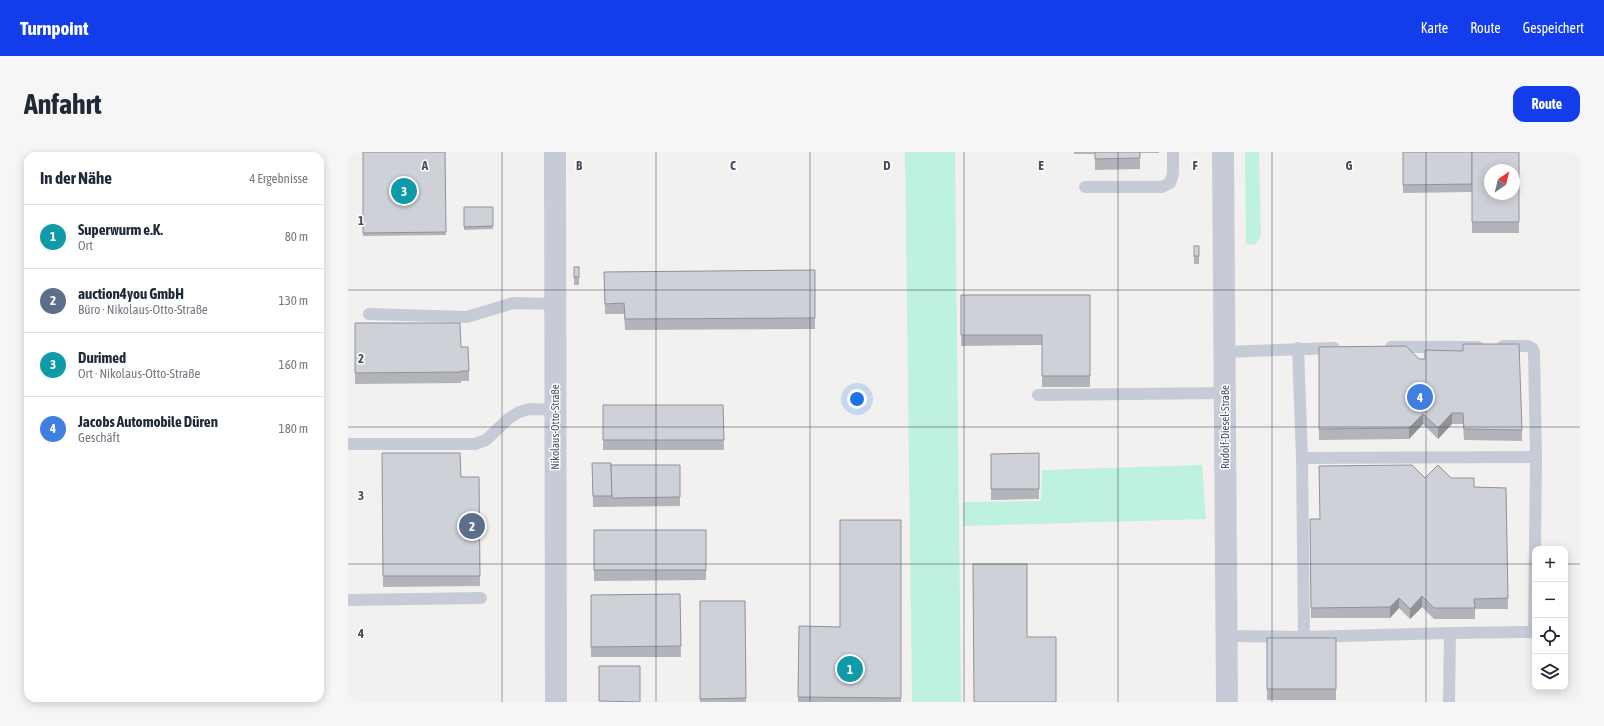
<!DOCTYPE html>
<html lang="de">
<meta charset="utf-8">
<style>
:root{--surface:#fff;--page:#f6f6f7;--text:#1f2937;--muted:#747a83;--line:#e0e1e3;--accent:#133dea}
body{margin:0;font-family:"Asap Condensed",sans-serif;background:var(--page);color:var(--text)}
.controls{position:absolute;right:12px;bottom:12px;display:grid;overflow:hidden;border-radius:8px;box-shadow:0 2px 10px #0003}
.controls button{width:36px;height:36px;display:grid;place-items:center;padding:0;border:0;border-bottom:1px solid var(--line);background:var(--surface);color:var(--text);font:20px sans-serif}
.compass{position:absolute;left:1136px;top:12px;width:36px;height:36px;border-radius:50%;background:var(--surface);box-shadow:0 2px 10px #0003;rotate:35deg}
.you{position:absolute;left:509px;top:247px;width:14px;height:14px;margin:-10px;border:3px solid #fff;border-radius:50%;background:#1a73e8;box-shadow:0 0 0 6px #1a73e833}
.badge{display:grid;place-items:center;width:26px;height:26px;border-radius:50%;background:var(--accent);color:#fff;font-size:13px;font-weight:700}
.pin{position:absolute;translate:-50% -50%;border:2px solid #fff;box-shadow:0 1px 4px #0006}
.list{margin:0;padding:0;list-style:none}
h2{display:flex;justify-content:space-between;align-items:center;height:52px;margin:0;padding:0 16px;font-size:17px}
h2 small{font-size:13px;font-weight:400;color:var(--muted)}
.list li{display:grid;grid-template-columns:26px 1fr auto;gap:12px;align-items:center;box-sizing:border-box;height:64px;padding:0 16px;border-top:1px solid var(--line)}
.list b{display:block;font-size:15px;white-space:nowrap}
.list p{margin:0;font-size:13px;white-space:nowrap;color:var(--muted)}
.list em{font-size:13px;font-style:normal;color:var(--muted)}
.icon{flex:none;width:22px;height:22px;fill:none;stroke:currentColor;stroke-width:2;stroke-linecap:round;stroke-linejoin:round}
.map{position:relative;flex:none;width:1232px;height:550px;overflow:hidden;border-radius:12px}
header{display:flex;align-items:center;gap:24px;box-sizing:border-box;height:56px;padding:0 20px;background:var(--accent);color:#fff}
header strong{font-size:19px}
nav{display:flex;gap:22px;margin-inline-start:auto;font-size:14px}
.intro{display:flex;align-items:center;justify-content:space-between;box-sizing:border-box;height:96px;padding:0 24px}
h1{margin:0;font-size:28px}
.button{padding:10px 18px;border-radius:12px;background:var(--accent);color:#fff;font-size:14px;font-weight:700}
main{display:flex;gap:24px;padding:0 24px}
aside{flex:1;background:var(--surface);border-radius:12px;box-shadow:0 2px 10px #0003}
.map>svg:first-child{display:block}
.green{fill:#bef1de}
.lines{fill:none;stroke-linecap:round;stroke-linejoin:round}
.service{stroke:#c7cbd8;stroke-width:12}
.minor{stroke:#c7cbd8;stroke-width:22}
.wall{fill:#b2b4ba}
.shaded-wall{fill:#919297}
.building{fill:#cfd1d8;stroke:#919297;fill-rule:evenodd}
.grid{fill:none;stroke:#474e5f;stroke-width:1;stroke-opacity:0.55}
.labels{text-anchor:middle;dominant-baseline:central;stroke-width:3;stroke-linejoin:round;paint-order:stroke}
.street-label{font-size:11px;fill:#474e5f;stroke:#fff}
.grid-label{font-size:13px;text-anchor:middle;font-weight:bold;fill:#474e5f;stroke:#fff;stroke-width:3;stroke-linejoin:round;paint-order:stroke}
</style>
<header>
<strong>Turnpoint</strong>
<nav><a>Karte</a><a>Route</a><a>Gespeichert</a></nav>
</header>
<div class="intro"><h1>Anfahrt</h1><a class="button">Route</a></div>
<main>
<aside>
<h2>In der Nähe<small>4 Ergebnisse</small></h2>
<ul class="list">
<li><span class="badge" style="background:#0f9aa8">1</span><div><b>Superwurm e.K.</b><p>Ort</p></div><em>80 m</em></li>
<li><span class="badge" style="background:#5c6f8a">2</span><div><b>auction4you GmbH</b><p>Büro · Nikolaus-Otto-Straße</p></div><em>130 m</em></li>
<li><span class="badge" style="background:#0f9aa8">3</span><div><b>Durimed</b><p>Ort · Nikolaus-Otto-Straße</p></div><em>160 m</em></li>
<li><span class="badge" style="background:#3f7fe0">4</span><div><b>Jacobs Automobile Düren</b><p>Geschäft</p></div><em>180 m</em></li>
</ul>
</aside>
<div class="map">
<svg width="1232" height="550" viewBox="0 0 1232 550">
<rect width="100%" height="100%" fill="#f3f1f0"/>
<g class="green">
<polygon points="557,0 607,0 613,550 564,550"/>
<polygon points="897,0 911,0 913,84 908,92 901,93 898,91"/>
<polygon points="854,313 858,367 615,374 615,350 693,349 694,318"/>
</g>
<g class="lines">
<g class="service">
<polyline points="737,35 814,35 822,31 825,22 825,0"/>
<polyline points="21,162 119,165 165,151 207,152"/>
<polyline points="1043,195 1130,195"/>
<polyline points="950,196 954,306 1188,305"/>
<polyline points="878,200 986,196"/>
<polyline points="690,243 877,241"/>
<polyline points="0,292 127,292 138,288 160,267 171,260 182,257 207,258"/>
<polyline points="954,306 956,485 1102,481"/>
<polyline points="0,448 133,446"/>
<polyline points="878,484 956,485"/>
<polyline points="1101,550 1102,481 1186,480 1188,305 1186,200 1184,196 1180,194 1155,194"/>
</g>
<g class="minor">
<polyline points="207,0 208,550"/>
<polyline points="875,0 879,550"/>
</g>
</g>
<g class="wall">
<polygon points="15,0 97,0 98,83 15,84"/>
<polygon points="726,0 811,0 811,1 792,1 792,17 747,18 747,2 726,2"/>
<polygon points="1055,0 1171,0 1171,81 1124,81 1124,32 1124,40 1055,41"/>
<polygon points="116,55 145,55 145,77 116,78"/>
<rect x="846" y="94" width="5" height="18"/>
<rect x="226" y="115" width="5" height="18"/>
<polygon points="467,118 467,177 277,178 276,162 257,162 256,120"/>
<polygon points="613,143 742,143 742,235 694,235 694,193 613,194"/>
<polygon points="7,171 113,195 121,219 121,229 113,229 113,231 7,232"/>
<polygon points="971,195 1071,207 1174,278 1174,289 1116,288 1115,272 1104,272 1090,287 1075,272 1061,287 971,288"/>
<polygon points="255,253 375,253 376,298 255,298"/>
<polygon points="34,301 113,325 131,325 132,434 35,435"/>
<polygon points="691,301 691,347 643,348 643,313"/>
<polygon points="244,311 263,313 332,313 332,354 245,355"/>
<polygon points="1077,326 1103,326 1126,335 1158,336 1160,457 1127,457 1127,467 1086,467 1074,455 1062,467 1051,456 1042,466 963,466 962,367 972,367"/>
<polygon points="553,368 553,550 450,550 451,474 492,475"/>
<polygon points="246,378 358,378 358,428 246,429"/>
<polygon points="332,442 333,505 243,505 243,443"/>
<polygon points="352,449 397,449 398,550 352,550"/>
<rect x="919" y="486" width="69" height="62"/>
</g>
<g class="shaded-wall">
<polygon points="1104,261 1104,272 1090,287 1090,276"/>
<polygon points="1075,262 1075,272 1061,287 1061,276"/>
<polygon points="1074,444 1074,455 1062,467 1062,457"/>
<polygon points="1051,446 1051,456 1042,466 1042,455"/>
</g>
<g class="building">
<polygon points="15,0 97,0 98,80 15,81"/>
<polygon points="747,0 792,0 792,6 747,7"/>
<polygon points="1055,0 1124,0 1124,32 1055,33"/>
<path d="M1124,0H1171V70H1124ZM1142,18H1166V42H1142Z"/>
<polygon points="116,55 145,55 145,74 116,75"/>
<rect x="846" y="94" width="5" height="10"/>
<rect x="226" y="115" width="5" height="10"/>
<polygon points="467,118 467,166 277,167 276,151 257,152 256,120"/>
<polygon points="613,143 742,143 742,224 694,224 694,183 613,183"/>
<polygon points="7,171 112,171 113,195 120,195 121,219 113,219 113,220 7,221"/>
<polygon points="1115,192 1171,192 1174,278 1116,277 1115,261 1104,261 1090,276 1075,262 1061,276 971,277 971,195 1058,194 1071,207 1077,207 1077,198 1115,199"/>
<polygon points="255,253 375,253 376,288 255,288"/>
<polygon points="34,301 112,301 113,325 131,325 132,424 35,424"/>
<polygon points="691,301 691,337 643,337 643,302"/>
<polygon points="244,311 263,311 264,344 245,344"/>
<polygon points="263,313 332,313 332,345 264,346"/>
<polygon points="1064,313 1077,326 1090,313 1103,326 1126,326 1126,335 1158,336 1160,446 1126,447 1127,456 1086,456 1074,444 1062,457 1051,446 1042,455 963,456 962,367 972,367 971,314"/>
<polygon points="492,368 553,368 553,546 450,545 451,474 492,475"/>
<rect x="246" y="378" width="112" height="40"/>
<polygon points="625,412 679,412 679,485 708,485 708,550 626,550"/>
<polygon points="332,442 333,494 243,495 243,443"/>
<polygon points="352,449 397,449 398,546 352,547"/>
<rect x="919" y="486" width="69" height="51"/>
<polygon points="251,514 292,514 292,550 251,549"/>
</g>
<path class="grid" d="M154,0V550M308,0V550M462,0V550M616,0V550M770,0V550M924,0V550M1078,0V550M0,138H1232M0,275H1232M0,412H1187M1217,412H1232"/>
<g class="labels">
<g class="street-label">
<text transform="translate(207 275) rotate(-90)">Nikolaus-Otto-Straße</text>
<text transform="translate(877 275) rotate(-90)">Rudolf-Diesel-Straße</text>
</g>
</g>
<g class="grid-label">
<text x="77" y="18">A</text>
<text x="231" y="18">B</text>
<text x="385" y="18">C</text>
<text x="539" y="18">D</text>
<text x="693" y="18">E</text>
<text x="847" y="18">F</text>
<text x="1001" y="18">G</text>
<text x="13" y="73">1</text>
<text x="13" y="211">2</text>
<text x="13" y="348">3</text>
<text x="13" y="486">4</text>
</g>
</svg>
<div class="controls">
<button>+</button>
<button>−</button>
<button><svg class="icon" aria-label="locate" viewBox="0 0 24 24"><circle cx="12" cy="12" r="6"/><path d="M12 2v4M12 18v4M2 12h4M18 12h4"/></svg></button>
<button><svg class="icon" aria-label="layers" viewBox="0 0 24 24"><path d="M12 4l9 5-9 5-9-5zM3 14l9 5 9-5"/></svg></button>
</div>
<svg class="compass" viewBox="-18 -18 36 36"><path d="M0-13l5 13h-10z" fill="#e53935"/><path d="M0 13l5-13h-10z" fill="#747a83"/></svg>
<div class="you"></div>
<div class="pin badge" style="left:502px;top:517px;background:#0f9aa8">1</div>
<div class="pin badge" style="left:124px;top:374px;background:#5c6f8a">2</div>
<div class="pin badge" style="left:56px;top:39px;background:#0f9aa8">3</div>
<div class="pin badge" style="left:1072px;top:245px;background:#3f7fe0">4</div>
</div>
</main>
